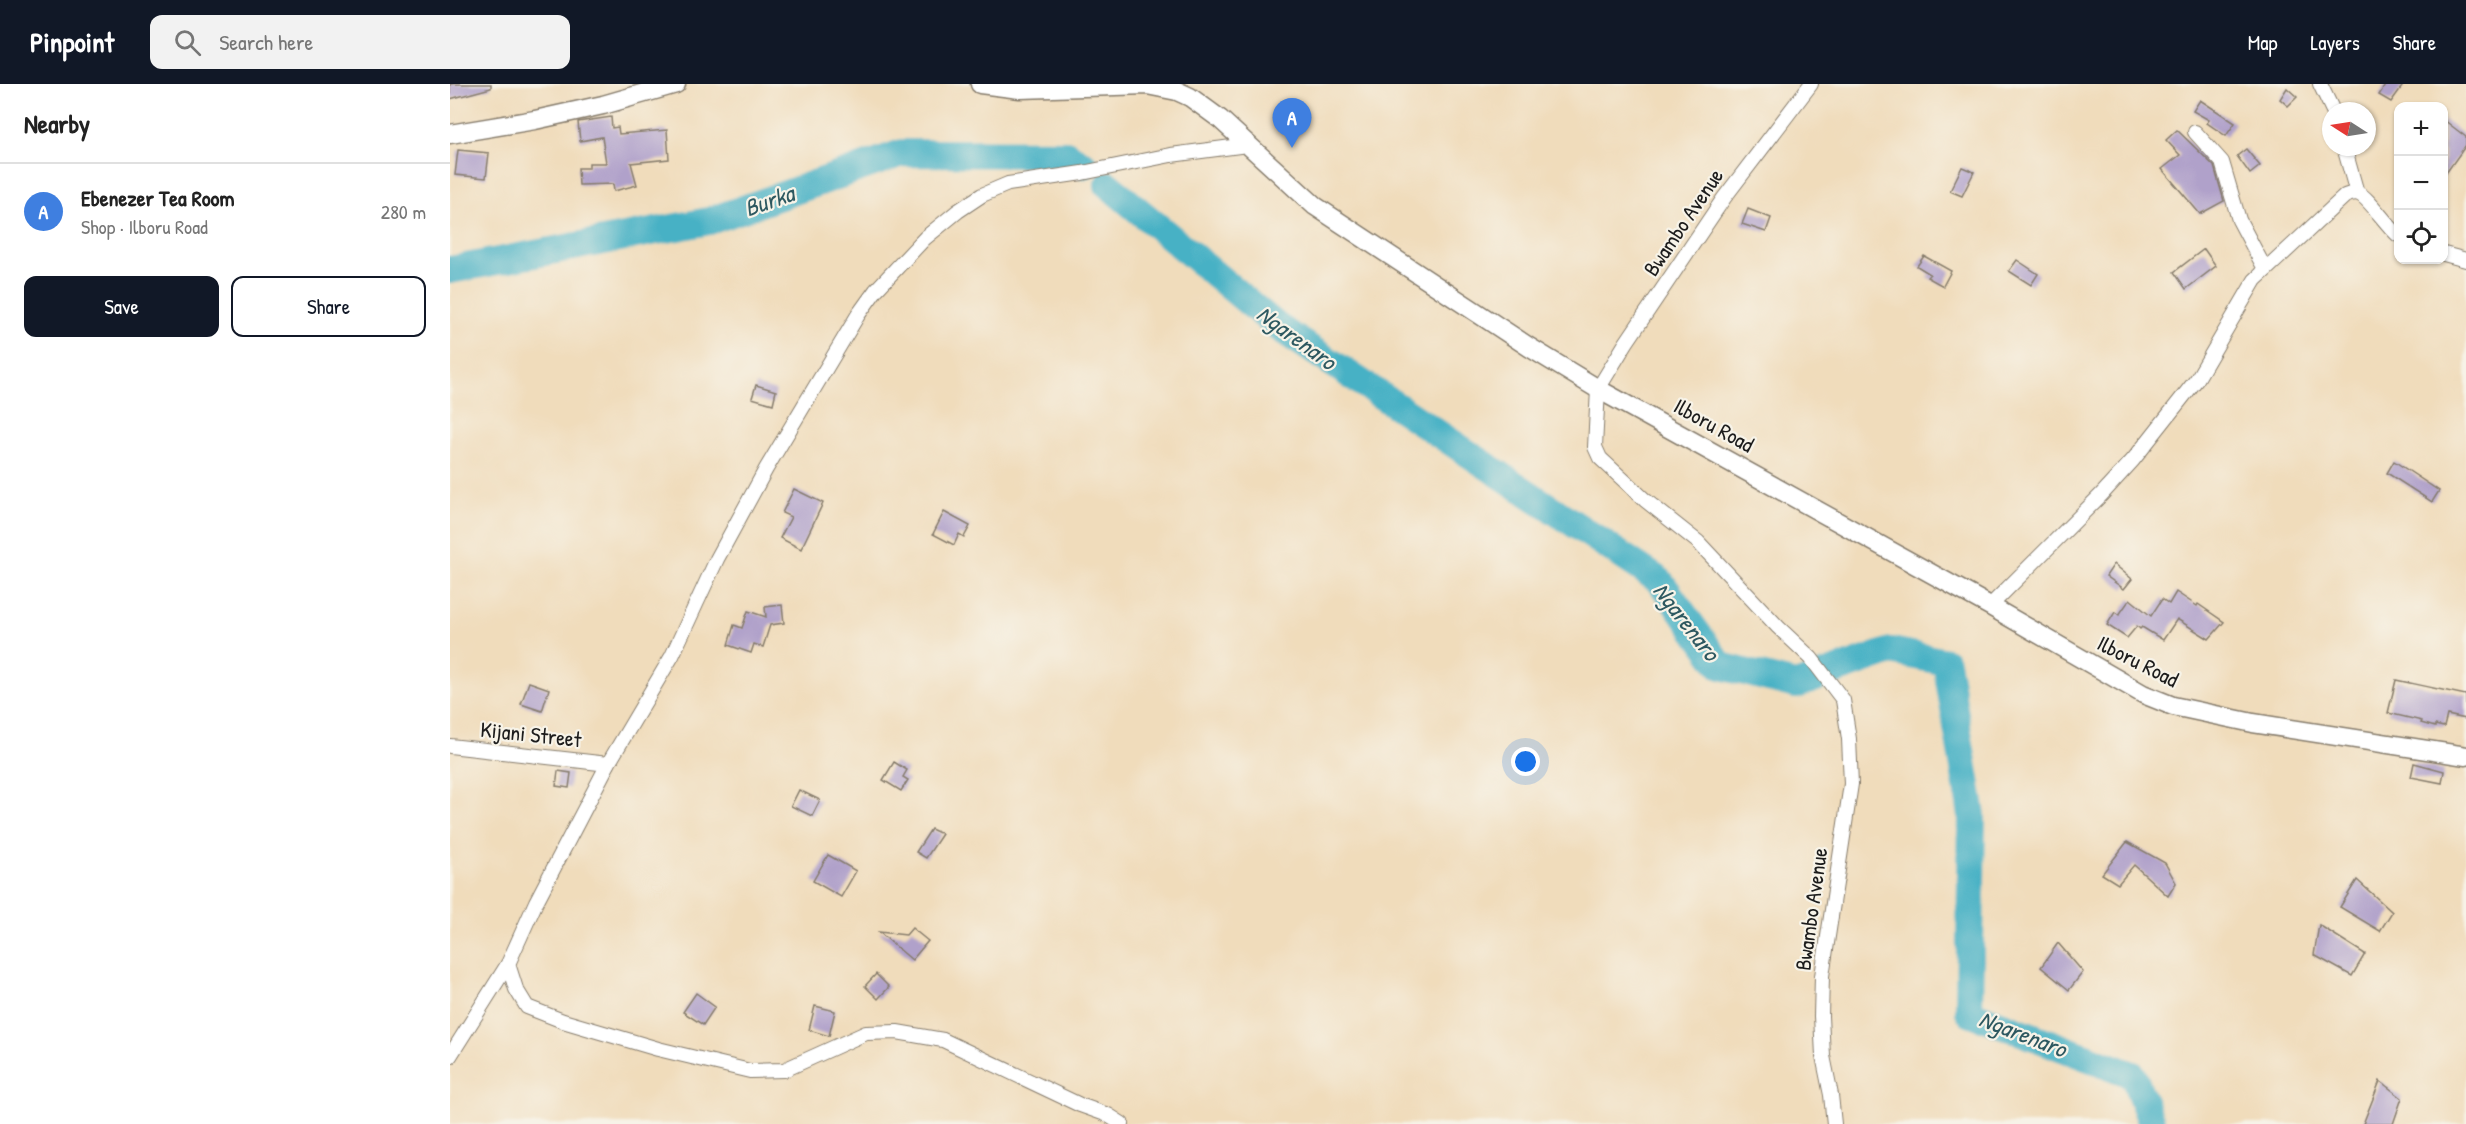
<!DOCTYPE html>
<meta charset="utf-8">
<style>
:root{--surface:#fff;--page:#f2f2f2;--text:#222;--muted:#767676;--line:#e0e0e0;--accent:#111827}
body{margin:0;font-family:"Patrick Hand",sans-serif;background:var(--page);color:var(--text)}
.controls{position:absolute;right:18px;top:18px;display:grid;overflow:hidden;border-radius:12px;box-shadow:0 2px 4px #0004}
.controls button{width:54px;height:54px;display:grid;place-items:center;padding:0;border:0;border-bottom:2px solid var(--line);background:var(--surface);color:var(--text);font:30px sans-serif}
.compass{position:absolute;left:1872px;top:18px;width:54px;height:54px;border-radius:50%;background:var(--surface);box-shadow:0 2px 4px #0004;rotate:282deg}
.you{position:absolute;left:1076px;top:678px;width:21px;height:21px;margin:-15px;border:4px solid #fff;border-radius:50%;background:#1a73e8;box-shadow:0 0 0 9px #1a73e833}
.badge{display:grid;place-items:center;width:39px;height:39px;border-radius:50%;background:var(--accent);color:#fff;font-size:20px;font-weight:700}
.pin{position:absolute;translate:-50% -50px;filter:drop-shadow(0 2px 3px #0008)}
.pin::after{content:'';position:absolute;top:32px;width:21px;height:18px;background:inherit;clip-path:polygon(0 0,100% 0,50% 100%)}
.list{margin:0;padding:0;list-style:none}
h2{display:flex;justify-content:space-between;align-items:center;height:78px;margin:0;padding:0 24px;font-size:26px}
h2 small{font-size:20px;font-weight:400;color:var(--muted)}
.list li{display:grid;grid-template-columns:39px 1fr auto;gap:18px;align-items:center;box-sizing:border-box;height:96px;padding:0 24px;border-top:2px solid var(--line)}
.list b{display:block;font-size:22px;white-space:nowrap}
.list p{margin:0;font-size:20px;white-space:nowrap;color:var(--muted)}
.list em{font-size:20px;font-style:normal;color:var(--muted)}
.actions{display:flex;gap:12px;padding:18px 24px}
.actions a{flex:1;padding:14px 0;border:2px solid var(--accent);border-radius:12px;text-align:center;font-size:21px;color:var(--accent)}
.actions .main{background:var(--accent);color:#fff}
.icon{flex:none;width:33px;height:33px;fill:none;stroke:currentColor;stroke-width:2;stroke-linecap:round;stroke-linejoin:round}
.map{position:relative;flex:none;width:2016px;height:1040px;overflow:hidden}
header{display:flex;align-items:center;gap:36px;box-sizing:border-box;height:84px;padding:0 30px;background:var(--accent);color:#fff}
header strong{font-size:28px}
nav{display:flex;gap:33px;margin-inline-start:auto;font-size:21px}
.search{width:420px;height:54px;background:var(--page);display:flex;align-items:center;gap:15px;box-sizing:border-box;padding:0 21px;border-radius:12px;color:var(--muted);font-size:22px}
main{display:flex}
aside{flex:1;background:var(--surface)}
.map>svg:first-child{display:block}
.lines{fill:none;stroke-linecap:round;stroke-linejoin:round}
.river{stroke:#47b1c5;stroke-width:28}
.building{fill:#b0a1ca}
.minor-casing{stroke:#867c6c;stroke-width:16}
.tertiary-casing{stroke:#867c6c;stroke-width:21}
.minor{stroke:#fff;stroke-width:14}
.tertiary{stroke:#fff;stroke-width:18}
.labels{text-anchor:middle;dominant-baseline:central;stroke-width:4.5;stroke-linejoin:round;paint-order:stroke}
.street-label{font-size:22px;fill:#1c1c1c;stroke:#f7f3e8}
.water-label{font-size:24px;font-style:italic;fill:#2d5860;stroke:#f7f3e8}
</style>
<header>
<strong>Pinpoint</strong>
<div class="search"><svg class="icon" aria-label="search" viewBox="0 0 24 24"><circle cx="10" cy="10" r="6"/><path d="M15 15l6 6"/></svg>Search here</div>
<nav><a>Map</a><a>Layers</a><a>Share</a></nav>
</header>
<main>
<aside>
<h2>Nearby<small></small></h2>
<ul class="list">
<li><span class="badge" style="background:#3f7fe0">A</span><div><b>Ebenezer Tea Room</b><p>Shop · Ilboru Road</p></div><em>280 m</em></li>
</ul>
<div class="actions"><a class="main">Save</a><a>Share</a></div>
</aside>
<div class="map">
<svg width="2016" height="1040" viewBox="0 0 2016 1040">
<rect width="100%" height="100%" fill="#f7f3e8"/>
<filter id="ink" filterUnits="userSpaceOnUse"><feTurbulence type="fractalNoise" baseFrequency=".0167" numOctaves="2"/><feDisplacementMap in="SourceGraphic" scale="12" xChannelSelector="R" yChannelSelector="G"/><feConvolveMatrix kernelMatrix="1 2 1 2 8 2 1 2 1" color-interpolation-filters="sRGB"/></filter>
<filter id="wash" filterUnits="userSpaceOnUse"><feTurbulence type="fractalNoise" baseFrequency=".008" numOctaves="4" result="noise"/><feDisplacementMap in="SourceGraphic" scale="24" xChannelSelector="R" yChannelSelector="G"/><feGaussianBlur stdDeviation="1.35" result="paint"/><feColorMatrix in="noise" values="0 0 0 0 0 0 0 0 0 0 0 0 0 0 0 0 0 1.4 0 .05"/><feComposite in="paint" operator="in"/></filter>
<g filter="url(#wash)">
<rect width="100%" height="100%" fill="#f0dcbb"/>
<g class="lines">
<g class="river">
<polyline points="658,101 828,243 1210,497 1271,582 1346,601 1441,567 1496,578 1522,731 1519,928 1683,991 1702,1040"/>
<polyline points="0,186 259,137 452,69 616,70 634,81"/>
</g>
</g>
<g id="blocks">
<g class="building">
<polygon points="0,0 41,0 41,4 0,15"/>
<polygon points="1936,0 1954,0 1941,18 1929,11"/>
<polygon points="1837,4 1847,13 1838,22 1830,15"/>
<polygon points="1750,16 1785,39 1776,52 1757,39 1759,36 1743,27"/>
<polygon points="161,33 162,44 168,43 169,50 217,46 219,75 181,79 187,101 164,107 163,100 129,101 128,84 139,84 139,79 156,79 152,53 130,57 128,38"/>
<polygon points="1994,36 2016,53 2016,61 1994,92"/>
<polygon points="1727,46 1764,82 1774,117 1750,130 1712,85 1730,71 1716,56"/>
<polygon points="1796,65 1810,82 1800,90 1787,72"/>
<polygon points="8,66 39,69 36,94 5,91"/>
<polygon points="1512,83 1524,88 1512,112 1500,107"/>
<polygon points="1298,125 1321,134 1316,148 1292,140"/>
<polygon points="1754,165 1766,182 1736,205 1724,188"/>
<polygon points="1474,172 1501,187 1493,202 1477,193 1480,190 1467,182"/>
<polygon points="1567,176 1588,190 1581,201 1559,187"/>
<polygon points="306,301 326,307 323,320 302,314"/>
<polygon points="1944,377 1989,407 1982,418 1937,389"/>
<polygon points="344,405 373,419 351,465 330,454 341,433 332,429"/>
<polygon points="494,428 520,442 514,453 509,450 504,461 483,450"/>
<polygon points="1664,480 1682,495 1674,505 1656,492"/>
<polygon points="1726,508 1747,522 1748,520 1774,538 1759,555 1727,535 1713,556 1692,543 1690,545 1687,542 1677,554 1657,541 1665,528 1669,531 1680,515 1701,532 1712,515 1719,520"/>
<polygon points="332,521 334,539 320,541 313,563 304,560 301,569 278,561 284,541 292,544 298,527 316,533 315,523"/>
<polygon points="1946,596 2016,611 2016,635 1997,631 1994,643 1985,641 1985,643 1971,639 1972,637 1938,629"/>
<polygon points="79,598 99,605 92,627 71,620"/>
<polygon points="444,678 457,686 453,693 458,696 451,707 433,696"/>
<polygon points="1964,679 1994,687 1992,699 1961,693"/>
<polygon points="108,687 121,689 119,704 106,702"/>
<polygon points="349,706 370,716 362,732 341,722"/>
<polygon points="481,745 492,750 476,774 466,768"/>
<polygon points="1677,758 1715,779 1726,799 1718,812 1684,781 1668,800 1652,790"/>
<polygon points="378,771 406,787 391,813 363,797"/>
<polygon points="1907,796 1942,828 1930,847 1890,823"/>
<polygon points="1869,841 1915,870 1902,892 1864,871"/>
<polygon points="462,844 478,857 462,876 429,848 456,851"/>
<polygon points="1608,859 1633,888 1619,906 1591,883"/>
<polygon points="426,890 439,903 428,915 415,902"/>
<polygon points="246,909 265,923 253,941 233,928"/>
<polygon points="365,922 385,927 379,952 359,946"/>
<polygon points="1930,997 1952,1014 1943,1040 1913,1040"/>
</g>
</g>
</g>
<g filter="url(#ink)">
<use href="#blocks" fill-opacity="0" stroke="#867c6c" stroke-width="1.5"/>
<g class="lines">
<g class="minor-casing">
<g id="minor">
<polyline points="1361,0 1274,114 1176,259 1148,305 1145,363 1150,374 1195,416 1248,458 1328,543 1361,574 1393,616 1399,655 1401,700 1372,892 1371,932 1373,972 1381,1011 1384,1040"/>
<polyline points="1870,0 1883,27"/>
<polyline points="1745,48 1772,78 1789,136 1815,185"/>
<polyline points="1894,63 1907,109"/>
<polyline points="1994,170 2016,176"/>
<path d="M1540,522L1651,411L1683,376L1747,295L1805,196L1895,112C1900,110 1904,108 1909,110C1918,113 1937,142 1948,151"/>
<polyline points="0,662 158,680"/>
<polyline points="58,880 66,905 77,923 113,937 208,965 300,987 334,986 416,949 447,948 493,956 630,1021 658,1031 672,1040"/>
<polyline points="0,972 58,880 86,818 158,680 222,572 267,475 316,385 408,231 426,206 475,154 508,127 532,111 558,100 632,89 721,71 797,61"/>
</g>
</g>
<g class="tertiary-casing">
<g id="tertiary">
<polyline points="530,0 570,5 697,1 727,7 740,13 770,35 865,122 1079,263 1148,305 1540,522 1693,610 1723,622 1803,639 2016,672"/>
<polyline points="0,50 85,36 153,21 226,0"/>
</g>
</g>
<use href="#minor" class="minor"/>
<use href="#tertiary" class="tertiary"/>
</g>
</g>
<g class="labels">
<g class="street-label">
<text transform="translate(1233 138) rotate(-56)">Bwambo Avenue</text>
<text transform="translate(1264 341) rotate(29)">Ilboru Road</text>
<text transform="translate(1688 577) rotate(27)">Ilboru Road</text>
<text transform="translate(81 650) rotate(6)">Kijani Street</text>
<text transform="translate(1361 825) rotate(-82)">Bwambo Avenue</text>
</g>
<g class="water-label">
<text transform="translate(319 116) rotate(-19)">Burka</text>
<text transform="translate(847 253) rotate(36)">Ngarenaro</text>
<text transform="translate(1237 537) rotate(52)">Ngarenaro</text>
<text transform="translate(1573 949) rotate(21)">Ngarenaro</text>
</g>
</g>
</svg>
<div class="controls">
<button>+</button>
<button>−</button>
<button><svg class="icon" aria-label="locate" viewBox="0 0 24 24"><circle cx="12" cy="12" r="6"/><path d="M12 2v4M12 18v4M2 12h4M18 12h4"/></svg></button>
</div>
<svg class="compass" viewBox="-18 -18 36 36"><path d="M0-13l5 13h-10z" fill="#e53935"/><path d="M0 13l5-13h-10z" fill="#767676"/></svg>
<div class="you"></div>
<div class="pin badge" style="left:842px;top:64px;background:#3f7fe0">A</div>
</div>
</main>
